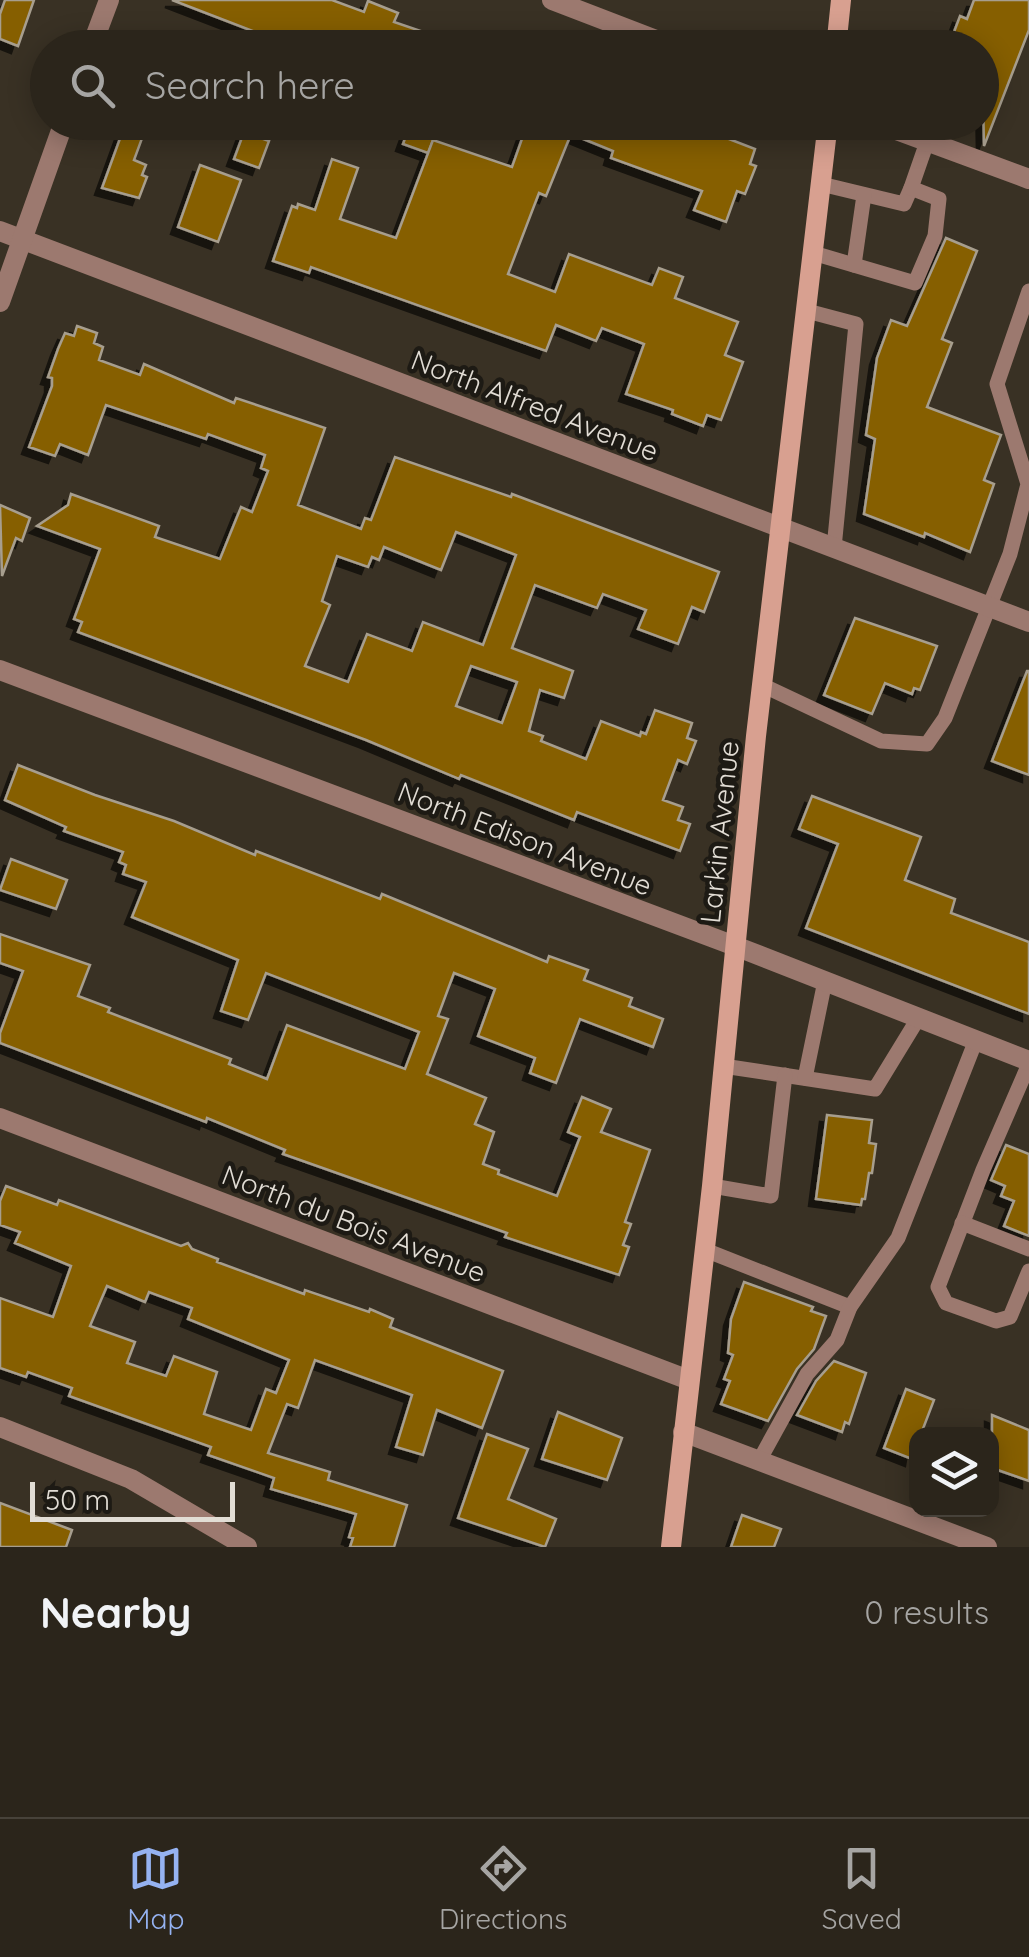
<!DOCTYPE html>
<style>
:root{--surface:#2b251b;--page:#332d24;--text:#f1f3f6;--muted:#a6a5a3;--line:#47423a;--accent:#95b2f1}
body{margin:0;font-family:Quicksand,sans-serif;background:var(--page);color:var(--text)}
.controls{position:absolute;right:30px;bottom:30px;display:grid;overflow:hidden;border-radius:20px;box-shadow:0 5px 25px #0003}
.controls button{width:90px;height:90px;display:grid;place-items:center;padding:0;border:0;border-bottom:2px solid var(--line);background:var(--surface);color:var(--text);font:50px sans-serif}
.scale{position:absolute;left:30px;bottom:25px;width:205px;box-sizing:border-box;padding-left:10px;border:5px solid #e2ddd5;border-top:0;font-size:28px;line-height:35px;white-space:nowrap;color:#e2ddd5;-webkit-text-stroke:8px #1d1a14;paint-order:stroke}
.list{margin:0;padding:0;list-style:none}
h2{display:flex;justify-content:space-between;align-items:center;height:130px;margin:0;padding:0 40px;font-size:42px}
h2 small{font-size:32px;font-weight:400;color:var(--muted)}
.icon{flex:none;width:55px;height:55px;fill:none;stroke:currentColor;stroke-width:2;stroke-linecap:round;stroke-linejoin:round}
.map{position:relative;flex:none;width:1029px;height:1547px;overflow:hidden}
.search{position:absolute;background:var(--surface);box-shadow:0 5px 25px #0003;left:30px;right:30px;top:30px;height:110px;display:flex;align-items:center;gap:25px;box-sizing:border-box;padding:0 35px;border-radius:55px;color:var(--muted);font-size:38px}
.sheet{height:270px;background:var(--surface)}
nav{display:flex;justify-content:space-around;align-items:center;box-sizing:border-box;height:140px;border-top:2px solid var(--line);background:var(--surface);font-size:28px;color:var(--muted)}
nav a{display:grid;justify-items:center;gap:5px}
nav .on{color:var(--accent)}
.map>svg:first-child{display:block}
.building{fill:#865f02;stroke:#a79e8e;stroke-width:2.5;fill-rule:evenodd;filter:url(#shadow)}
.lines{fill:none;stroke-linecap:round;stroke-linejoin:round}
.lane{stroke:#9c796f;stroke-width:15}
.street{stroke:#9c796f;stroke-width:20}
.secondary{stroke:#d8a090;stroke-width:20}
.labels{text-anchor:middle;dominant-baseline:central;stroke-width:9;stroke-linejoin:round;paint-order:stroke}
.street-label{font-size:28px;fill:#e2ddd5;stroke:#1d1a14}
</style>
<div class="map">
<svg width="1029" height="1547" viewBox="0 0 1029 1547">
<defs>
<filter id="shadow"><feDropShadow dx="-7" dy="7" stdDeviation="0" flood-color="#0009"/></filter>
</defs>
<rect width="100%" height="100%" fill="#393124"/>
<g class="building">
<polygon points="5,0 34,0 18,46 0,39 0,14"/>
<polygon points="172,0 332,0 364,12 368,1 398,13 394,22 459,44 458,48 297,48"/>
<polygon points="974,0 1029,0 1029,30 984,146 982,48 948,48 960,16 967,19"/>
<polygon points="126,122 148,122 134,160 146,165 142,175 147,177 139,198 102,188"/>
<polygon points="411,122 440,122 428,153 403,144"/>
<polygon points="528,122 685,122 755,149 750,164 756,166 745,194 737,191 726,222 694,210 702,191 611,158 613,151 571,134 546,196 539,193 508,274 555,292 569,254 652,285 659,268 683,277 675,298 738,322 725,355 743,362 721,420 707,415 703,426 672,414 673,410 626,394 644,344 602,328 596,341 556,325 546,351 311,267 309,273 273,261 292,206 297,208 298,204 315,210 332,159 358,168 340,219 396,238 433,140 512,167"/>
<polygon points="244,132 269,141 259,168 234,159"/>
<polygon points="200,165 241,180 218,242 178,227"/>
<polygon points="946,238 977,251 942,339 952,343 927,407 1001,435 984,480 994,484 970,552 925,533 924,537 864,514 875,439 866,435 877,358 891,320 907,326"/>
<path d="M77,326L97,333L94,343L103,347L99,360L140,375L144,364L234,403L236,398L325,428L298,505L361,529L365,518L371,520L395,457L511,497L512,494L719,572L704,612L692,607L678,644L638,629L646,610L603,594L597,608L535,585L512,648L573,671L564,698L540,690L529,731L543,736L541,741L586,759L601,721L640,736L641,732L646,734L655,710L692,723L687,738L696,741L687,764L678,760L663,800L683,807L678,820L690,824L680,851L577,812L574,820L461,775L459,779L366,740L78,632L82,622L74,619L100,549L37,526L68,505L71,494L159,526L155,537L220,559L241,507L252,512L268,471L261,468L265,455L208,434L206,439L106,405L88,455L60,444L55,456L29,447L52,386V378L48,377L58,349L65,333L74,336ZM456,532L516,555L483,645L423,622L412,651L367,634L348,682L305,666L330,605L322,601L337,556L368,567L372,557L379,560L384,547L441,570ZM471,666L517,682L502,723L456,706Z"/>
<polygon points="0,505 30,518 22,541 16,538 2,576"/>
<polygon points="855,618 937,646 920,690 914,688 912,694 885,683 872,714 824,695"/>
<polygon points="1027,671 1029,671 1029,775 992,761"/>
<polygon points="18,765 95,795 174,821 255,855 256,851 380,899 382,894 547,962 549,956 588,970 584,980 632,998 629,1006 663,1019 653,1047 580,1019 556,1083 530,1073 535,1058 478,1036 495,989 454,973 438,1016 448,1019 427,1074 486,1098 475,1124 494,1132 483,1164 499,1170 498,1174 557,1196 580,1137 568,1132 582,1097 611,1109 601,1132 650,1150 625,1222 631,1224 623,1245 629,1247 619,1275 505,1237 507,1233 283,1154 285,1150 207,1118 206,1122 0,1043 0,1033 23,971 0,963 0,934 90,965 78,996 110,1008 108,1012 231,1059 229,1064 267,1079 287,1025 405,1069 419,1032 266,973 248,1020 221,1011 238,960 132,917 146,882 123,874 126,865 119,862 123,852 64,831 66,827 5,800"/>
<polygon points="812,796 921,837 905,880 955,899 951,913 1029,942 1029,1014 806,928 838,844 799,829"/>
<polygon points="11,859 67,880 56,909 0,890"/>
<polygon points="827,1115 872,1120 869,1143 876,1144 872,1173 869,1173 865,1199 862,1199 861,1205 816,1199"/>
<polygon points="1006,1145 1029,1154 1029,1236 1004,1226 1014,1201 1001,1196 1005,1186 991,1180"/>
<path d="M6,1186L57,1205L59,1200L181,1246L188,1243L192,1249L218,1259L217,1262L304,1294L305,1290L369,1312L370,1309L393,1319L390,1327L503,1371L482,1428L437,1410L423,1455L396,1447L412,1395L315,1360L298,1408L287,1404L268,1453L330,1472L328,1480L407,1505L394,1547H350L353,1538L349,1537L356,1514L271,1489L274,1478L208,1455L211,1447L69,1396L72,1388L28,1372L26,1377L0,1368V1298L53,1317L71,1266L15,1243L20,1232L0,1225V1201ZM107,1286L145,1302L149,1292L192,1308L188,1319L289,1360L276,1393L266,1389L251,1430L204,1414L217,1372L174,1356L166,1376L127,1363L135,1342L90,1326Z"/>
<polygon points="744,1282 813,1307 811,1311 826,1316 814,1349 797,1369 768,1421 721,1404 730,1381 724,1379 733,1355 728,1353 731,1319"/>
<polygon points="834,1361 866,1373 849,1424 845,1422 842,1432 797,1415 816,1381"/>
<polygon points="906,1389 934,1400 921,1434 916,1434 912,1459 884,1448"/>
<polygon points="558,1412 622,1438 607,1480 542,1459"/>
<polygon points="992,1415 1029,1430 1029,1481 992,1468"/>
<polygon points="487,1434 528,1449 508,1499 556,1519 545,1547 458,1518"/>
<polygon points="0,1503 72,1530 66,1547 0,1547"/>
<polygon points="742,1515 781,1529 774,1547 731,1547"/>
</g>
<g class="lines">
<g class="lane">
<polyline points="821,184 904,204 911,188"/>
<polyline points="813,253 915,283 935,236 939,199 911,188 927,142"/>
<polyline points="854,265 864,195"/>
<polyline points="807,311 856,324 834,548"/>
<polyline points="762,685 881,741 927,744 945,718 989,607 1010,554 1028,484 997,384 1029,291"/>
<polyline points="1029,1064 983,1170 938,1287 946,1303 996,1321 1010,1317 1029,1271"/>
<polyline points="723,1066 875,1089 919,1017"/>
<polyline points="805,1078 825,981"/>
<polyline points="712,1186 771,1196 785,1075"/>
<polyline points="962,1223 1029,1249"/>
<polyline points="705,1250 850,1307"/>
<polyline points="759,1461 807,1374 837,1340 850,1307 898,1238 976,1040"/>
</g>
<g class="street">
<polyline points="552,0 677,48"/>
<polyline points="91,48 109,0"/>
<polyline points="875,122 1029,179"/>
<polyline points="0,231 1029,622"/>
<polyline points="0,302 64,122"/>
<polyline points="0,670 735,946 1029,1061"/>
<polyline points="0,1118 689,1380"/>
<polyline points="0,1427 131,1479 247,1547"/>
<polyline points="683,1432 987,1547"/>
</g>
<g class="secondary">
<polyline points="836,48 841,0"/>
<polyline points="671,1547 712,1186 756,736 828,122"/>
</g>
</g>
<g class="labels">
<g class="street-label">
<text transform="translate(535 405) rotate(21)">North Alfred Avenue</text>
<text transform="translate(719 832) rotate(-84)">Larkin Avenue</text>
<text transform="translate(525 838) rotate(21)">North Edison Avenue</text>
<text transform="translate(354 1223) rotate(21)">North du Bois Avenue</text>
</g>
</g>
</svg>
<div class="controls">
<button><svg class="icon" aria-label="layers" viewBox="0 0 24 24"><path d="M12 4l9 5-9 5-9-5zM3 14l9 5 9-5"/></svg></button>
</div>
<div class="scale">50 m</div>
<div class="search"><svg class="icon" aria-label="search" viewBox="0 0 24 24"><circle cx="10" cy="10" r="6"/><path d="M15 15l6 6"/></svg>Search here</div>
</div>
<section class="sheet">
<h2>Nearby<small>0 results</small></h2>
<ul class="list">
</ul>
</section>
<nav>
<a class="on"><svg class="icon" aria-label="map" viewBox="0 0 24 24"><path d="M3 6l6-2 6 2 6-2v14l-6 2-6-2-6 2zM9 4v14M15 6v14"/></svg>Map</a>
<a><svg class="icon" aria-label="directions" viewBox="0 0 24 24"><path d="M12 3l9 9-9 9-9-9zM9 14v-3h6M13 9l2 2-2 2"/></svg>Directions</a>
<a><svg class="icon" aria-label="saved" viewBox="0 0 24 24"><path d="M7 4h10v16l-5-4-5 4z"/></svg>Saved</a>
</nav>
